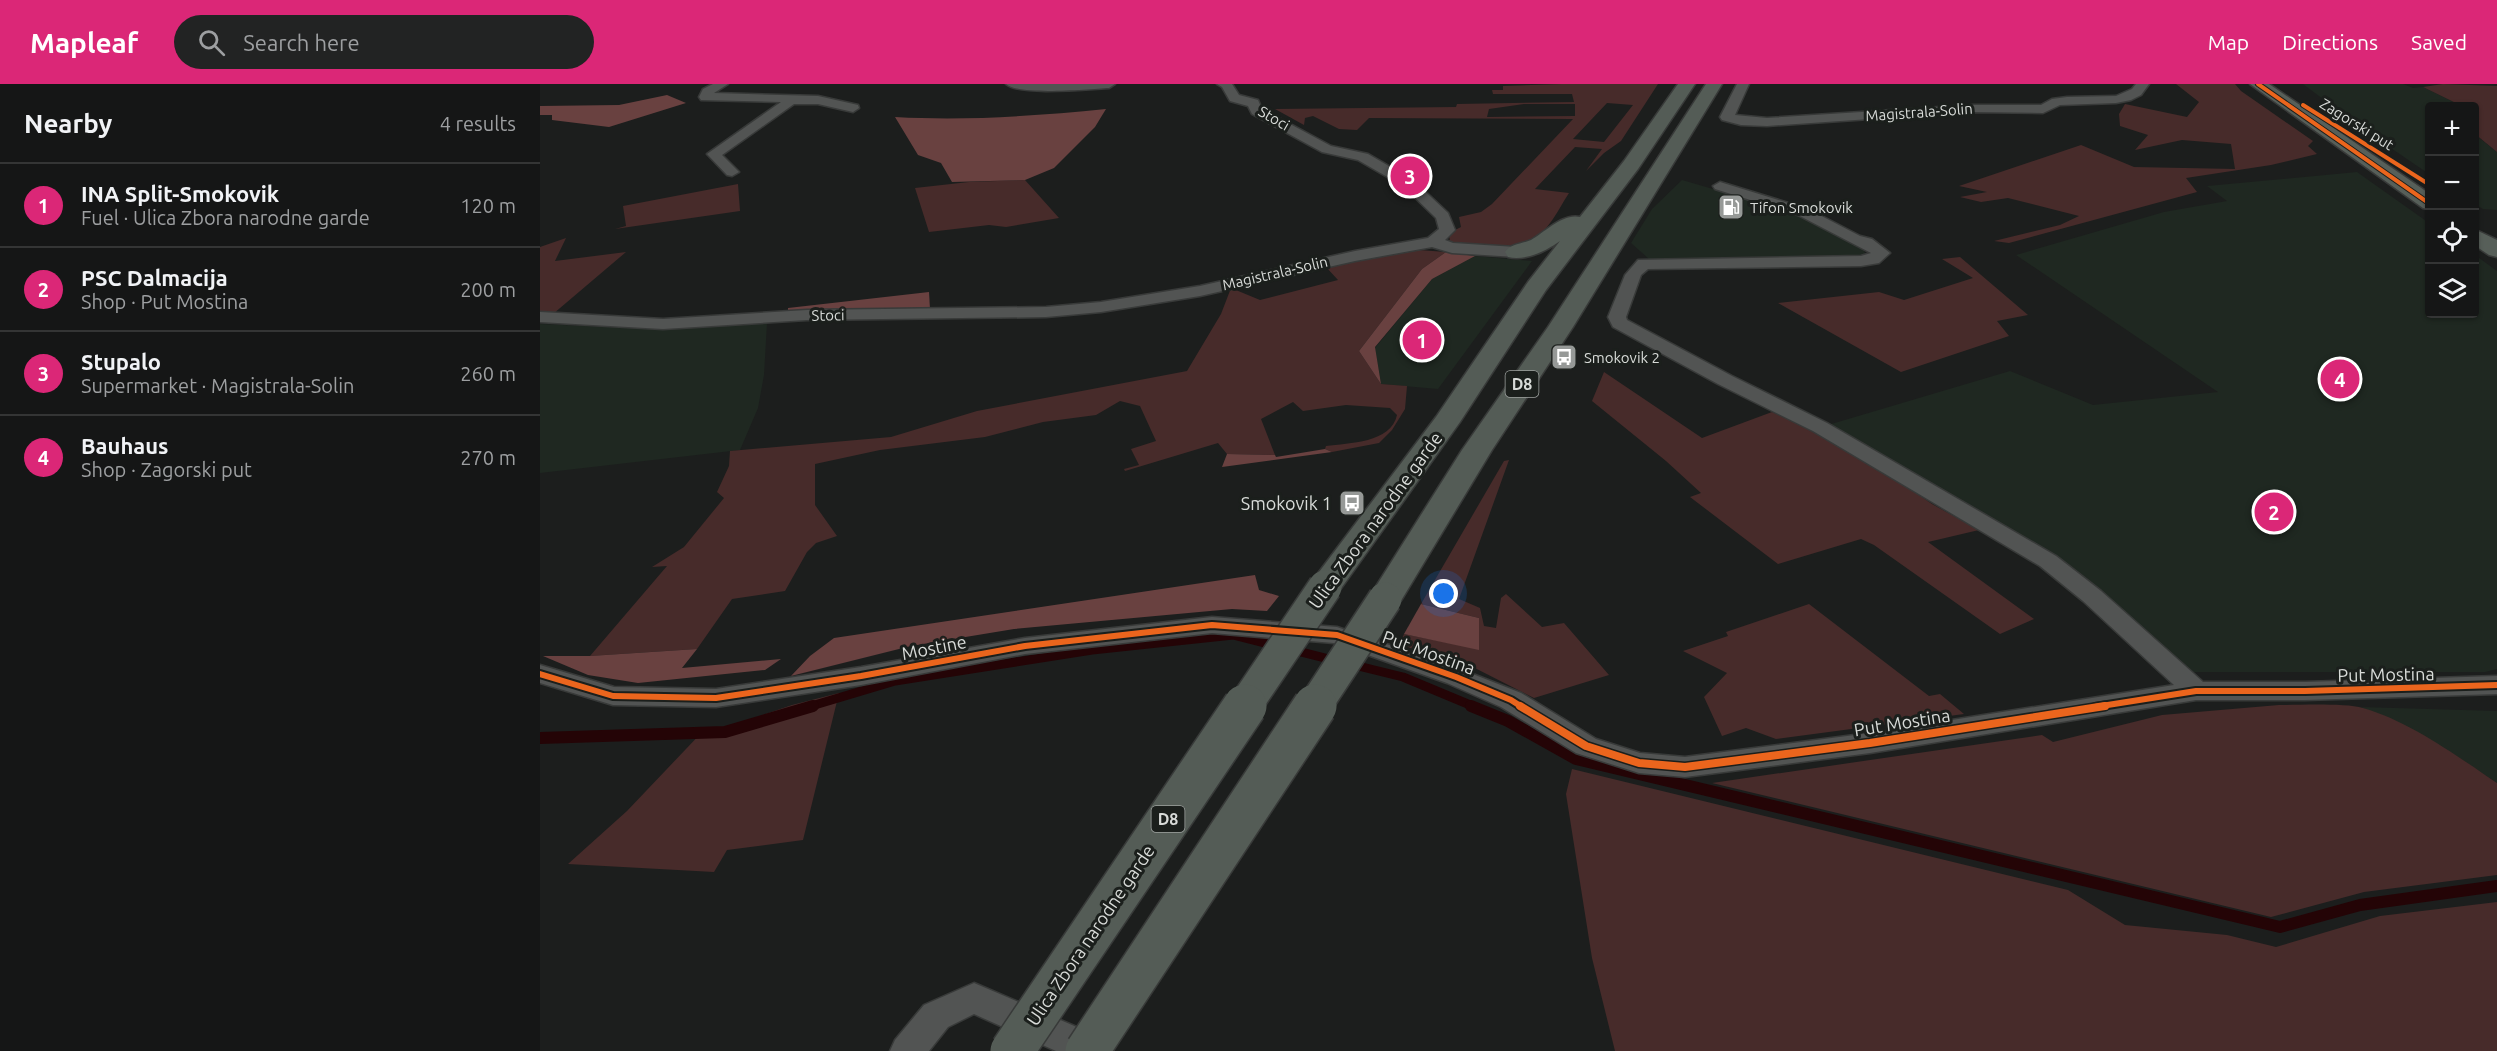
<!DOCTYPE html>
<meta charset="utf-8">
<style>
:root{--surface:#151616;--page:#222323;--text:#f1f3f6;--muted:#9d9fa1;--line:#343535;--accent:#db2777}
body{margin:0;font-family:Ubuntu,sans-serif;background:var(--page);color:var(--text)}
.controls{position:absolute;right:18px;top:18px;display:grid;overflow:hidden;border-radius:6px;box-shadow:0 2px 4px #0004}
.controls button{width:54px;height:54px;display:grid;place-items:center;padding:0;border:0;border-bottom:2px solid var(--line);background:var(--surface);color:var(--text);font:30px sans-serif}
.you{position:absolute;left:904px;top:510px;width:21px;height:21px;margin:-15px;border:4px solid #fff;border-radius:50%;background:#1a73e8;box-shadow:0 0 0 9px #1a73e833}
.badge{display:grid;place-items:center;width:39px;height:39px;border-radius:50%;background:var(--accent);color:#fff;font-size:20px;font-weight:700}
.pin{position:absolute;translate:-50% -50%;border:3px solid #fff;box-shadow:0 2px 6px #0006}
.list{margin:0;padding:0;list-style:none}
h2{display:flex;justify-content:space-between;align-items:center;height:78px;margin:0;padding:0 24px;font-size:26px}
h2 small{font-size:20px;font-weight:400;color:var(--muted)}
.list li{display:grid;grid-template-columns:39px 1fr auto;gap:18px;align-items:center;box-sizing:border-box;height:84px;padding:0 24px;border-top:2px solid var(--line)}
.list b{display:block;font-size:22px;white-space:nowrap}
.list p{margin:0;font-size:20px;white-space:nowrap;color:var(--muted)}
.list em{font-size:20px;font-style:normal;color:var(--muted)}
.icon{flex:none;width:33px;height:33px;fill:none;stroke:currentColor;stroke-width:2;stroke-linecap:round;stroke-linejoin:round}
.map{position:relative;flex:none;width:1957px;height:967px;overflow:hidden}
header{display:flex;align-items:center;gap:36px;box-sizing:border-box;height:84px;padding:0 30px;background:var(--accent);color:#fff}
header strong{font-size:28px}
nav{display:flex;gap:33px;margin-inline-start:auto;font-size:21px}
.search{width:420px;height:54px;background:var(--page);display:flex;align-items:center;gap:15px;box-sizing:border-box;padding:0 21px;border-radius:33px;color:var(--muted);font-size:22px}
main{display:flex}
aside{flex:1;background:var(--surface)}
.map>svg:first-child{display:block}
.built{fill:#1f2821}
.green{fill:#472b2a;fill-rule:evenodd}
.forest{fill:#694140}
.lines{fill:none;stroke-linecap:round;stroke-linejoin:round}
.stream-far1{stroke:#240406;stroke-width:9}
.stream{stroke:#240406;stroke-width:12}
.minor-casing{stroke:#383a39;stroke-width:3}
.primary-casing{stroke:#383a39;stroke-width:3}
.trunk-casing{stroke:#383a39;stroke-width:3}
.minor{fill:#525453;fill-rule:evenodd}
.primary{fill:#575f59;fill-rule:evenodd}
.trunk{fill:#545c56;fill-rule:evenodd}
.trunk-bridge-far1-casing{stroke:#383a39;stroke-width:36;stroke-linecap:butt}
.trunk-bridge-casing{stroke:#383a39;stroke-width:46;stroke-linecap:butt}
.trunk-bridge-far1{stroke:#545c56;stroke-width:33}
.trunk-bridge{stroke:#545c56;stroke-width:43}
.cycleway-far2-casing{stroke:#1b1f1c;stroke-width:6}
.cycleway-far1-casing{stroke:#1b1f1c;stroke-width:10}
.cycleway-casing{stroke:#1b1f1c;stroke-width:11}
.cycleway-far2{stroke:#eb651d;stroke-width:4}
.cycleway-far1{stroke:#eb651d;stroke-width:6}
.cycleway{stroke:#eb651d;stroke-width:8}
.labels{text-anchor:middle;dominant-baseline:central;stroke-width:6;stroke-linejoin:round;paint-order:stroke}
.far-street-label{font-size:15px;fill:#d8dbd8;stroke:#1b1f1c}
.far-poi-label{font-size:15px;fill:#d8dbd8;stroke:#1b1f1c;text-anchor:start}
.shield{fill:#1b1f1c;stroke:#9fa3a0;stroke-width:1.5}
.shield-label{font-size:16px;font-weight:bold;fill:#d8dbd8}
.poi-label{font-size:18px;fill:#d8dbd8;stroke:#1b1f1c;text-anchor:end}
.street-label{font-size:18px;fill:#d8dbd8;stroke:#1b1f1c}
</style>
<header>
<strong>Mapleaf</strong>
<div class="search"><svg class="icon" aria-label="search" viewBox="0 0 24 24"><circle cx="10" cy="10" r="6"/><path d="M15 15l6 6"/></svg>Search here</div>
<nav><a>Map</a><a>Directions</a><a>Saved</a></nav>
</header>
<main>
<aside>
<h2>Nearby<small>4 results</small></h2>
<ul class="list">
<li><span class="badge">1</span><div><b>INA Split-Smokovik</b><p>Fuel · Ulica Zbora narodne garde</p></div><em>120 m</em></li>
<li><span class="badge">2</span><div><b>PSC Dalmacija</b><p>Shop · Put Mostina</p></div><em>200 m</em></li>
<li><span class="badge">3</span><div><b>Stupalo</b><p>Supermarket · Magistrala-Solin</p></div><em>260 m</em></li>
<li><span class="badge">4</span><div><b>Bauhaus</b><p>Shop · Zagorski put</p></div><em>270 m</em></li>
</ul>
</aside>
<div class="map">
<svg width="1957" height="967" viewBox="0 0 1957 967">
<rect width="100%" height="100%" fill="#1c1e1d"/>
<g class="built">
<polygon points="1763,0 1863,0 1873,4 1883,3 1922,22 1890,22 1889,90 1823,45"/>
<polygon points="1934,50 1957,68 1957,126 1943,125 1935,120"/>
<polygon points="1817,88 1889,139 1890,230 1934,230 1935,171 1957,187 1957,585 1945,588 1653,588 1518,475 1288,341 1470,287 1553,321 1678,308 1476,171 1624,128 1687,117 1667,102"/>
<polygon points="1142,96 1269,133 1324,165 1325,170 1323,172 1252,175 1109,175 1091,159 1112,125"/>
<polygon points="935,172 992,177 898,305 841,300 835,264 892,195"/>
<polygon points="227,239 224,291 218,324 200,366 0,389 0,240 114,245"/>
<polygon points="1821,623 1957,627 1957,699 1918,673 1859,639"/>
</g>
<g class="green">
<path d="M1021,0H1118L1081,57L1064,69L1046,87L1062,65L1035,63L995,105L1029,109C1019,124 1008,149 990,157C967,168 935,161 910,159L909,149L921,143L919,133L941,128L952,120L1033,35L829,34L817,46L799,45L773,32L765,34L764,41L735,25L916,23L917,20L1034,18L1032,10H953L952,6H963V2ZM1067,19L1093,21L1064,58L1033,55ZM984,20H1035V32L947,33L949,25Z"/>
<polygon points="1636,0 1695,0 1701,7 1773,57 1768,62 1777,70 1731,81 1646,94 1657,108 1469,159 1454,157 1520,141 1539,132 1468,114 1441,118 1420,113 1447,108 1419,102 1541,61 1594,83 1695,85 1691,60 1642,56 1595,66 1608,51 1580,42 1579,30 1585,20 1647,33 1659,18"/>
<polygon points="1903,0 1957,2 1957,68 1935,50 1934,22 1922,22 1883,3"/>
<polygon points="485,96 519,134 466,143 449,141 389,148 375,104 429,98"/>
<polygon points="198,100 200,127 75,145 86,142 83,122"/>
<polygon points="26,154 15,177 86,168 13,230 0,229 0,163"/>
<path d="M879,166L906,168L882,185L819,267L841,300L867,302L865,325L852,346L839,359L792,368L785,365L786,362C809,359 851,359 857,331L850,324L806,321L763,327L753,318L721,335L735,371L687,370L678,359L585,387L584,385L599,381L591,365L616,357L600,322L580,317L556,331L503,338L445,353L340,366L275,380V421L297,452L276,459L267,468L245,507L192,515L157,565L50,572L127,482L112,483L144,463L184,414L177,408L189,382L190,367L351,353L437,327L647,287L681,230L691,204L720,216L798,196L786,183Z"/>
<polygon points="1420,173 1488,231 1457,237 1469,252 1361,288 1238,219 1339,208 1364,216 1433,194 1402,175"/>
<polygon points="1064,288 1162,354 1232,328 1272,346 1339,383 1392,420 1439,446 1388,458 1494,535 1460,550 1334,461 1321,455 1238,480 1150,413 1161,409 1126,377 1052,317"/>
<polygon points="969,376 919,515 940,524 944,542 956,544 961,514 966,510 1002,543 1024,539 1069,591 994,614 925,579 859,561 864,550 939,565 939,534 881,520 964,377"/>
<polygon points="1269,520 1389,612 1400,610 1424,630 1236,655 1206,644 1182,652 1164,613 1187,589 1143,567 1188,552 1186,548"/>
<polygon points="299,609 263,756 187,766 174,788 28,780 87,727 165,645 191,642 252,621"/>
<path d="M1739,621C1760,621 1805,619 1823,624C1869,637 1917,672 1957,699V791L1824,808L1731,833L1172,699L1502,651L1513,658L1622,631Z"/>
<polygon points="1032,685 1528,806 1585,841 1687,851 1736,863 1840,832 1957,818 1957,967 1075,967 1052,874 1026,710"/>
</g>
<g class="forest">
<polygon points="127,11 146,19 69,43 12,36 12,31 0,31 0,22 79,21"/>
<path d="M566,25L555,43L514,84L485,96L412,98L401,79L378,71L355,33C426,37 495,32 566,25Z"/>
<polygon points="906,168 935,172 892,195 835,263 841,300 819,267 882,185"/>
<polygon points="389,208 390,225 248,226 248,224"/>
<polygon points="785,365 792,368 682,383 687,370 735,371 736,373"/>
<polygon points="715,491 719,506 739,512 727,527 692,525 474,545 371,562 251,592 270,572 294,554"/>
<polygon points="881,520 939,534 939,566 864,550"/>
<polygon points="157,565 142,584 241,575 225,586 98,599 48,591 3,572 50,572"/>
</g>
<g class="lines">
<g class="stream-far1">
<polyline points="810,580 863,593 935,623"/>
<polyline points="268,623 355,597 552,566 693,551 797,577"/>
</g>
<g class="stream">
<polyline points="931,622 968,637 1036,675 1740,843 1820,821 1957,802"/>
<polyline points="0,654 185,648 273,622"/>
</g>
<g class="minor-casing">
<g id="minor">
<polygon points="173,0 188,0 174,9 278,12 318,21 319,24 313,28 278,20 254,20 182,71 199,88 192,92 187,91 167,70 241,18 161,16 159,13 163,5"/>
<path d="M466,0H575L569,4C549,5 479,12 466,0Z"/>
<polygon points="677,0 692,0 699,11 718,16 722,25 791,62 828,70 873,96 908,129 915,146 905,156 913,159 976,163 984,168 976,173 912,169 892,163 815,177 660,212 561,228 506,233 267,236 123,245 0,238 0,228 123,235 267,226 506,223 561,218 660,202 815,167 888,154 899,145 896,134 863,102 818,76 782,68 712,30 708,22 690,17 682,3"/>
<polygon points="1197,0 1209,0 1195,31 1227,34 1433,21 1501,21 1512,15 1527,13 1576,12 1592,5 1596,0 1609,0 1601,11 1591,16 1576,19 1520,21 1503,29 1433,28 1227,42 1201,41 1182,36 1180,33"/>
<polygon points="1180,98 1268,125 1320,152 1332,155 1350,169 1339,179 1321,182 1108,185 1101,191 1086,233 1087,236 1192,292 1287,339 1516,472 1561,507 1663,598 1765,598 1957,592 1957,610 1765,616 1656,616 1330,669 1145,693 1099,689 1036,669 961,623 907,599 794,559 672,549 485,570 321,601 176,623 73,621 0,599 0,581 74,603 176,605 321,583 485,554 672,533 797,543 925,587 981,609 1056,655 1100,669 1145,673 1330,649 1634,601 1543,517 1500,482 1273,347 1178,300 1073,243 1068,233 1085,191 1098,176 1321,172 1331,169 1258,131 1175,105 1173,102"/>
<polygon points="434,899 567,956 572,967 516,967 434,930 408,943 389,967 350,967 355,956 384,921"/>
</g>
</g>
<g class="primary-casing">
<g id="primary">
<polygon points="1710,0 1729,0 1890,110 1890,126 1883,124"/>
<polygon points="1934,145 1957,156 1957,173 1949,171 1934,161"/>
</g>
</g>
<g class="trunk-casing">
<g id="trunk">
<path d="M1138,0H1155L1098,85L1006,206L920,338L797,510L785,513L773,510L768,503L773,496L896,333L988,198L1020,157C1006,167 986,177 968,173L965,168C970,160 982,160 991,156C1005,148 1023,129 1040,133L1084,77Z"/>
<polygon points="1166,0 1182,0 1033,243 952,366 862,515 857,522 845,526 833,522 828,515 922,366 1008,243"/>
</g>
</g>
<use href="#minor" class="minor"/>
<use href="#primary" class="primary"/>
<use href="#trunk" class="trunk"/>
<g class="trunk-bridge-far1-casing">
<g id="trunk-bridge-far1">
<polyline points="704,623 785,503"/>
<polyline points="774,623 845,515"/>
</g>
</g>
<g class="trunk-bridge-casing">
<g id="trunk-bridge">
<polyline points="472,967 705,622"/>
<polyline points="547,967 775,622"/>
</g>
</g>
<use href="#trunk-bridge-far1" class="trunk-bridge-far1"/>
<use href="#trunk-bridge" class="trunk-bridge"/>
<g class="cycleway-far2-casing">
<g id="cycleway-far2">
<polyline points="1718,0 1890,120"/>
<polyline points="1763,21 1890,101"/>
</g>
</g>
<g class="cycleway-far1-casing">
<g id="cycleway-far1">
<polyline points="0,590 73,612 176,614 321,592 485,562 672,541 797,551 916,593 971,616 982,623"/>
<polyline points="1555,623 1656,607 1765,607 1957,601"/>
</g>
</g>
<g class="cycleway-casing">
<polyline id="cycleway" points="980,622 1046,662 1099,679 1145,683 1330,659 1565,622"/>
</g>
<use href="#cycleway-far2" class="cycleway-far2"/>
<use href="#cycleway-far1" class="cycleway-far1"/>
<use href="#cycleway" class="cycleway"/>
</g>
<defs>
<g id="fuel-square" transform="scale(1.35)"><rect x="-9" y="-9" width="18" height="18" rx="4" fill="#969997" stroke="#1b1f1c"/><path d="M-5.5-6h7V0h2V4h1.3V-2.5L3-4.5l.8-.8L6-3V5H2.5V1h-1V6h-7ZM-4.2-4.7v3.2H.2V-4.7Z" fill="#fff"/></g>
<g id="bus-square" transform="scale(1.35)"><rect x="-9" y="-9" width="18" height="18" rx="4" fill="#969997" stroke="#1b1f1c"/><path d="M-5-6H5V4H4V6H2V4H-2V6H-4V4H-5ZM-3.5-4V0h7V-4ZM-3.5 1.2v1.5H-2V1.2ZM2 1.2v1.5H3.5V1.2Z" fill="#fff"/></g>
</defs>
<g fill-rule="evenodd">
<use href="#fuel-square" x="1191" y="123"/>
<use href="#bus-square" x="1024" y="273"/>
<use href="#bus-square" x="812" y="419"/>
</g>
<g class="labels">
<g class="far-street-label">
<text transform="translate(1379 28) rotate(-4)">Magistrala-Solin</text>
<text transform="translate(734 34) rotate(30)">Stoci</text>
<text transform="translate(1817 40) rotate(32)">Zagorski put</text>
<text transform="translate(735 189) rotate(-13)">Magistrala-Solin</text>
<text transform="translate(288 231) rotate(-1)">Stoci</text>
</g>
<g class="far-poi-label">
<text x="1210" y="123">Tifon Smokovik</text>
<text x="1044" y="273">Smokovik 2</text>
</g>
<g class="shield">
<rect x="965.5" y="287" width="33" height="26" rx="4.5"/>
<rect x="611.5" y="722" width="33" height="26" rx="4.5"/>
</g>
<g class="shield-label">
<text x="982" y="300">D8</text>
<text x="628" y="735">D8</text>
</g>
<g class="poi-label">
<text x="792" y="419">Smokovik 1</text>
</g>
<g class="street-label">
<text transform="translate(835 436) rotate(-54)">Ulica Zbora narodne garde</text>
<text transform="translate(394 563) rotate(-11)">Mostine</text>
<text transform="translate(889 568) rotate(20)">Put Mostina</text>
<text transform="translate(1846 590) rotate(-1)">Put Mostina</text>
<text transform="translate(1362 638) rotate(-9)">Put Mostina</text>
<text transform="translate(550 851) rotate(-56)">Ulica Zbora narodne garde</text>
</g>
</g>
</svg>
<div class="controls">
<button>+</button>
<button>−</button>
<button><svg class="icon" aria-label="locate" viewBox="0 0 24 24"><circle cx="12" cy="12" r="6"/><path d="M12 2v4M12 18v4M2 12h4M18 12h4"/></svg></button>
<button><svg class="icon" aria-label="layers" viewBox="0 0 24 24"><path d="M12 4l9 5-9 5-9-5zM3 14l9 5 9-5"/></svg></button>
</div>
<div class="you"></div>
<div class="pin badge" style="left:882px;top:256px">1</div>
<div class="pin badge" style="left:1734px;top:428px">2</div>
<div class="pin badge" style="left:870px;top:92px">3</div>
<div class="pin badge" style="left:1800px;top:295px">4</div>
</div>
</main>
